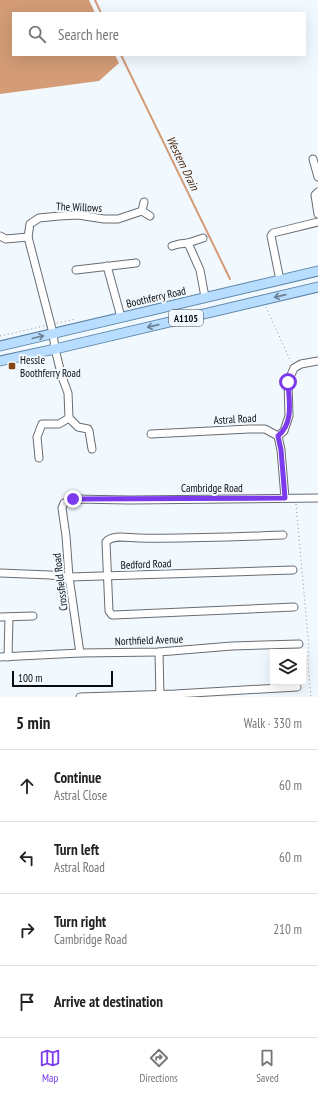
<!DOCTYPE html>
<meta charset="utf-8">
<style>
:root{--surface:#fff;--page:#f6f6f6;--text:#222;--muted:#767676;--line:#e0e0e0;--accent:#7c3aed}
body{margin:0;font-family:"PT Sans Narrow",sans-serif;background:var(--page);color:var(--text)}
.controls{position:absolute;right:12px;bottom:12px;display:grid;overflow:hidden;border-radius:0px;box-shadow:0 4px 16px #0002}
.controls button{width:36px;height:36px;display:grid;place-items:center;padding:0;border:0;border-bottom:1px solid var(--line);background:var(--surface);color:var(--text);font:20px sans-serif}
.scale{position:absolute;left:12px;bottom:10px;width:101px;box-sizing:border-box;padding-left:4px;border:2px solid #0a0c0e;border-top:0;font-size:11px;line-height:14px;white-space:nowrap;color:#0a0c0e;-webkit-text-stroke:3px #f2f9fe;paint-order:stroke}
.stop{position:absolute;width:12px;height:12px;margin:-9px;border:3px solid #7c3aed;border-radius:50%;background:#fff}
.stop.end{background:#7c3aed;border-color:#fff;box-shadow:0 1px 4px #0008}
.list{margin:0;padding:0;list-style:none}
h2{display:flex;justify-content:space-between;align-items:center;height:52px;margin:0;padding:0 16px;font-size:17px}
h2 small{font-size:13px;font-weight:400;color:var(--muted)}
.list li{display:grid;grid-template-columns:26px 1fr auto;gap:12px;align-items:center;box-sizing:border-box;height:72px;padding:0 16px;border-top:1px solid var(--line)}
.list b{display:block;font-size:15px;white-space:nowrap}
.list p{margin:0;font-size:13px;white-space:nowrap;color:var(--muted)}
.list em{font-size:13px;font-style:normal;color:var(--muted)}
.icon{flex:none;width:22px;height:22px;fill:none;stroke:currentColor;stroke-width:2;stroke-linecap:round;stroke-linejoin:round}
.map{position:relative;flex:none;width:318px;height:697px;overflow:hidden}
.search{position:absolute;background:var(--surface);box-shadow:0 4px 16px #0002;left:12px;right:12px;top:12px;height:44px;display:flex;align-items:center;gap:10px;box-sizing:border-box;padding:0 14px;border-radius:0px;color:var(--muted);font-size:15px}
.sheet{height:340px;background:var(--surface)}
nav{display:flex;justify-content:space-around;align-items:center;box-sizing:border-box;height:56px;border-top:1px solid var(--line);background:var(--surface);font-size:11px;color:var(--muted)}
nav a{display:grid;justify-items:center;gap:2px}
nav .on{color:var(--accent)}
.map>svg:first-child{display:block}
.water{fill:#d39b76}
.lines{fill:none;stroke-linecap:round;stroke-linejoin:round}
.stream{stroke:#d39b76;stroke-width:2}
.minor-casing{stroke:#686d72;stroke-width:9}
.major-casing{stroke:#5d86a9;stroke-width:11}
.path{stroke:#8c9194;stroke-width:1;stroke-dasharray:1 3;stroke-linecap:butt}
.minor{stroke:#fff;stroke-width:7}
.major{stroke:#b8ddfe;stroke-width:9}
.oneway{stroke:#6a7f92}
.route{stroke:#7c3aed;stroke-width:5}
.poi-dot{fill:#874610;stroke:#f2f9fe;stroke-width:1.5}
.labels{text-anchor:middle;dominant-baseline:central;stroke-width:4;stroke-linejoin:round;paint-order:stroke}
.shield{fill:#f2f9fe;stroke:#505356;stroke-width:1}
.shield-label{font-size:10px;font-weight:bold;fill:#0a0c0e}
.street-label{font-size:11px;fill:#0a0c0e;stroke:#f2f9fe}
.poi-label{font-size:11px;fill:#0a0c0e;stroke:#f2f9fe;text-anchor:start}
.water-label{font-size:12px;font-style:italic;fill:#4d280c;stroke:#f2f9fe}
</style>
<div class="map">
<svg width="318" height="697" viewBox="0 0 318 697">
<rect width="100%" height="100%" fill="#f2f9fe"/>
<polygon class="water" points="0,0 89,0 95,13 13,13 13,55 115,55 119,63 99,81 0,94"/>
<g class="lines">
<g class="stream">
<polyline points="95,0 101,13"/>
<polyline points="121,55 230,279"/>
</g>
<g class="minor-casing">
<g id="minor">
<polyline points="313,159 318,177"/>
<polyline points="318,192 315,195 318,214"/>
<polyline points="144,202 142,211 150,216"/>
<polyline points="0,236 6,239 28,237"/>
<polyline points="188,243 200,270 205,297"/>
<polyline points="172,246 179,244 188,243 203,238"/>
<polyline points="107,266 121,317"/>
<polyline points="76,270 136,263"/>
<polyline points="280,280 271,236 273,233 318,222"/>
<polyline points="69,418 78,427 88,429 89,431 92,449"/>
<polyline points="151,434 249,429 265,429 278,436"/>
<polyline points="278,436 284,431 289,416 288,382 294,368 301,364 318,361"/>
<polyline points="278,436 281,450 285,498"/>
<polyline points="39,458 37,437 42,424 59,424 69,418 68,393 62,377 55,349 53,333 28,237 30,224 39,218 59,216 78,215 104,219 118,219 142,211"/>
<path d="M283,535C235,537 186,539 138,538C128,538 112,534 106,542L109,611L112,615H114L294,607"/>
<polyline points="0,573 50,575 69,577 293,570"/>
<polyline points="0,617 33,616"/>
<polyline points="159,652 160,697"/>
<polyline points="80,653 69,577 66,536 62,508 64,503 73,499 130,500 318,498"/>
<polyline points="0,657 80,653 159,652 232,646 299,644"/>
<polyline points="8,657 9,617"/>
<polyline points="80,697 175,694 297,687"/>
</g>
</g>
<g class="major-casing">
<g id="major">
<polyline points="0,346 318,271"/>
<polyline points="0,361 55,349 318,287"/>
</g>
</g>
<g class="path">
<polyline points="266,307 291,362"/>
<polyline points="57,323 76,319"/>
<polyline points="0,336 44,326"/>
<polyline points="296,504 309,648 308,664 311,697"/>
</g>
<use href="#minor" class="minor"/>
<use href="#major" class="major"/>
</g>
<defs><path id="oneway-shaft" d="M-6 0H5M1.5-3L5.5 0L1.5 3" fill="none" stroke-width="1.6" stroke-linecap="round" stroke-linejoin="round"/></defs>
<g class="oneway">
<use href="#oneway-shaft" transform="translate(280 296) rotate(167)"/>
<use href="#oneway-shaft" transform="translate(153 326) rotate(167)"/>
<use href="#oneway-shaft" transform="translate(38 337) rotate(-14)"/>
</g>
<g class="lines">
<path class="route" d="M73,499L285,498L281,450L278,436C294,423 289,401 288,382"/>
</g>
<rect class="poi-dot" x="8" y="362" width="8" height="8" rx="2"/>
<g class="labels">
<rect class="shield" x="169" y="310" width="34" height="16" rx="3"/>
<g class="shield-label">
<text x="186" y="318">A1105</text>
</g>
<g class="street-label">
<text transform="translate(79 207) rotate(2)">The Willows</text>
<text transform="translate(156 297) rotate(-13)">Boothferry Road</text>
<text transform="translate(235 419) rotate(-3)">Astral Road</text>
<text x="212" y="488">Cambridge Road</text>
<text transform="translate(146 564) rotate(-2)">Bedford Road</text>
<text transform="translate(60 582) rotate(-97)">Crossfield Road</text>
<text transform="translate(149 640) rotate(-2)">Northfield Avenue</text>
</g>
<g class="poi-label">
<text x="20" y="360">Hessle<tspan x="20" dy="13">Boothferry Road</tspan></text>
</g>
<g class="water-label">
<text transform="translate(183 163) rotate(64)">Western Drain</text>
</g>
</g>
</svg>
<div class="controls">
<button><svg class="icon" aria-label="layers" viewBox="0 0 24 24"><path d="M12 4l9 5-9 5-9-5zM3 14l9 5 9-5"/></svg></button>
</div>
<div class="scale">100 m</div>
<div class="stop" style="left:288px;top:382px"></div>
<div class="stop end" style="left:73px;top:499px"></div>
<div class="search"><svg class="icon" aria-label="search" viewBox="0 0 24 24"><circle cx="10" cy="10" r="6"/><path d="M15 15l6 6"/></svg>Search here</div>
</div>
<section class="sheet">
<h2>5 min<small>Walk · 330 m</small></h2>
<ul class="list">
<li><svg class="icon" aria-label="ahead" viewBox="0 0 24 24"><path d="M12 20V5M6 11l6-6 6 6"/></svg><div><b>Continue</b><p>Astral Close</p></div><em>60 m</em></li>
<li><svg class="icon" aria-label="left" viewBox="0 0 24 24"><path d="M17 20v-9H6M10 6l-5 5 5 5"/></svg><div><b>Turn left</b><p>Astral Road</p></div><em>60 m</em></li>
<li><svg class="icon" aria-label="right" viewBox="0 0 24 24"><path d="M7 20v-9h11M14 6l5 5-5 5"/></svg><div><b>Turn right</b><p>Cambridge Road</p></div><em>210 m</em></li>
<li><svg class="icon" aria-label="arrive" viewBox="0 0 24 24"><path d="M6 21V4h12l-3 4 3 4H6"/></svg><div><b>Arrive at destination</b></div></li>
</ul>
</section>
<nav>
<a class="on"><svg class="icon" aria-label="map" viewBox="0 0 24 24"><path d="M3 6l6-2 6 2 6-2v14l-6 2-6-2-6 2zM9 4v14M15 6v14"/></svg>Map</a>
<a><svg class="icon" aria-label="directions" viewBox="0 0 24 24"><path d="M12 3l9 9-9 9-9-9zM9 14v-3h6M13 9l2 2-2 2"/></svg>Directions</a>
<a><svg class="icon" aria-label="saved" viewBox="0 0 24 24"><path d="M7 4h10v16l-5-4-5 4z"/></svg>Saved</a>
</nav>
